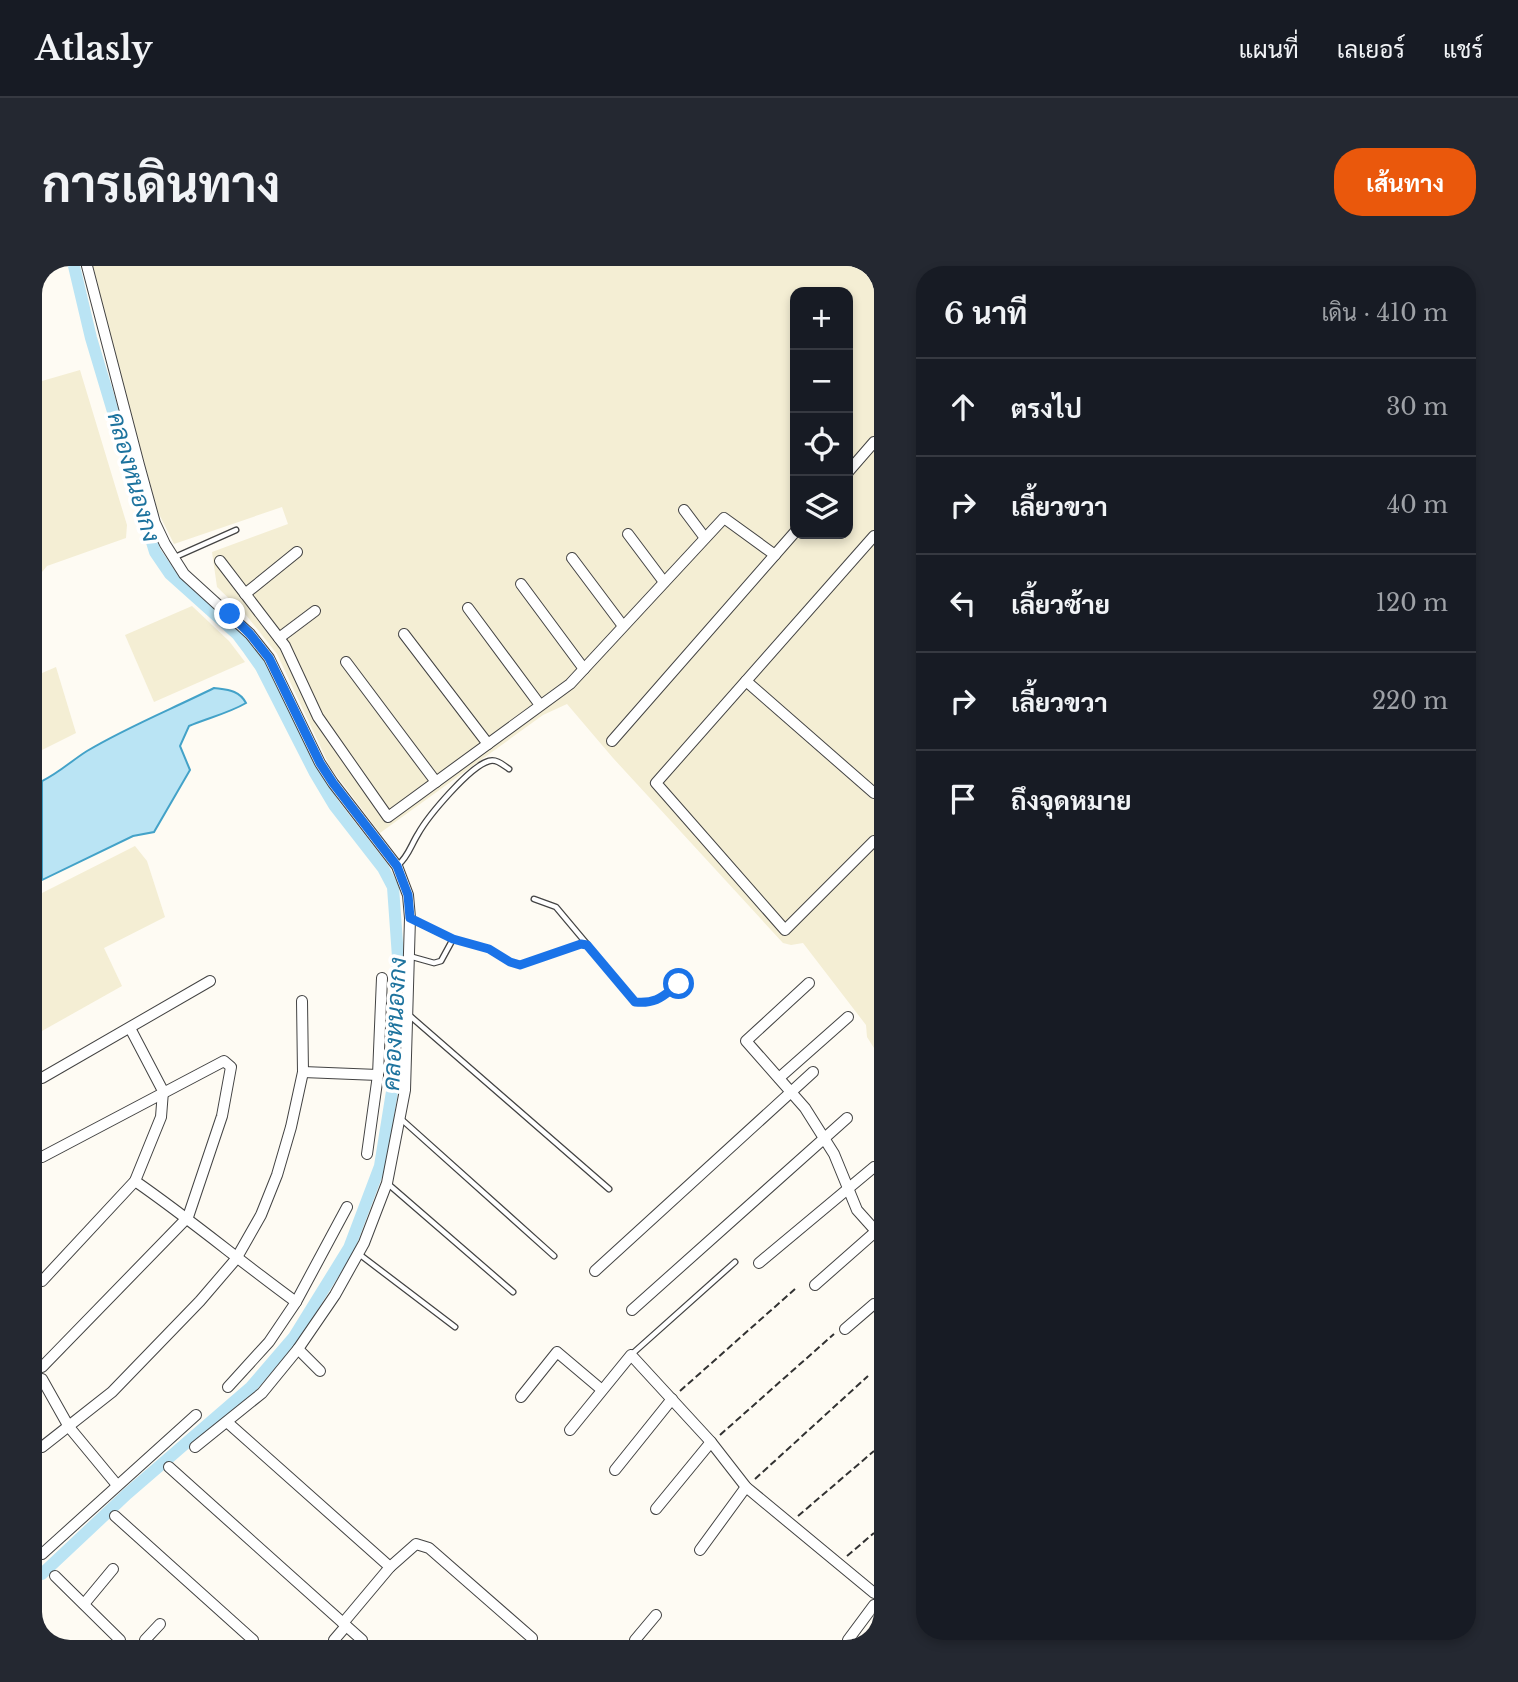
<!DOCTYPE html>
<html lang="th">
<meta charset="utf-8">
<style>
:root{--surface:#171b24;--page:#242831;--text:#f1f3f6;--muted:#9ea1a6;--line:#363941;--accent:#ea580c}
body{margin:0;font-family:"Libre Baskerville",Sarabun,serif;background:var(--page);color:var(--text)}
.controls{position:absolute;right:21px;top:21px;display:grid;overflow:hidden;border-radius:14px;box-shadow:0 4px 10px #0003}
.controls button{width:63px;height:63px;display:grid;place-items:center;padding:0;border:0;border-bottom:2px solid var(--line);background:var(--surface);color:var(--text);font:35px sans-serif}
.stop{position:absolute;width:21px;height:21px;margin:-16px;border:5px solid #1a73e8;border-radius:50%;background:#fff}
.stop.end{background:#1a73e8;border-color:#fff;box-shadow:0 2px 7px #0008}
.list{margin:0;padding:0;list-style:none}
h2{display:flex;justify-content:space-between;align-items:center;height:91px;margin:0;padding:0 28px;font-size:30px}
h2 small{font-size:23px;font-weight:400;color:var(--muted)}
.list li{display:grid;grid-template-columns:46px 1fr auto;gap:21px;align-items:center;box-sizing:border-box;height:98px;padding:0 28px;border-top:2px solid var(--line)}
.list b{display:block;font-size:26px;white-space:nowrap}
.list em{font-size:23px;font-style:normal;color:var(--muted)}
.icon{flex:none;width:38px;height:38px;fill:none;stroke:currentColor;stroke-width:2;stroke-linecap:round;stroke-linejoin:round}
.map{position:relative;flex:none;width:832px;height:1374px;overflow:hidden;border-radius:28px}
header{display:flex;align-items:center;gap:42px;box-sizing:border-box;height:98px;padding:0 35px;background:var(--surface);border-bottom:2px solid var(--line)}
header strong{font-size:33px}
nav{display:flex;gap:38px;margin-inline-start:auto;font-size:24px}
.intro{display:flex;align-items:center;justify-content:space-between;box-sizing:border-box;height:168px;padding:0 42px}
h1{margin:0;font-size:49px}
.button{padding:18px 32px;border-radius:28px;background:var(--accent);color:#fff;font-size:24px;font-weight:700}
main{display:flex;gap:42px;padding:0 42px}
aside{flex:1;background:var(--surface);border-radius:28px;box-shadow:0 4px 10px #0003}
.map>svg:first-child{display:block}
.farmland{fill:#f4eed4;fill-rule:evenodd}
.water{fill:#bae4f4;stroke:#43a2c8;stroke-width:2}
.lines{fill:none;stroke-linecap:round;stroke-linejoin:round}
.canal{stroke:#bae4f4;stroke-width:12}
.lane-casing{stroke:#434343;stroke-width:7}
.street-casing{stroke:#434343;stroke-width:12}
.path{stroke:#323232;stroke-width:2;stroke-dasharray:7 3.5;stroke-linecap:butt}
.lane{stroke:#fff;stroke-width:4.5}
.street{stroke:#fff;stroke-width:10}
.route{stroke:#1a73e8;stroke-width:9}
.labels{text-anchor:middle;dominant-baseline:central;stroke-width:7;stroke-linejoin:round;paint-order:stroke}
.water-label{font-size:24px;font-style:italic;fill:#1d739e;stroke:#fff}
</style>
<header>
<strong>Atlasly</strong>
<nav><a>แผนที่</a><a>เลเยอร์</a><a>แชร์</a></nav>
</header>
<div class="intro"><h1>การเดินทาง</h1><a class="button">เส้นทาง</a></div>
<main>
<div class="map">
<svg width="832" height="1374" viewBox="0 0 832 1374">
<rect width="100%" height="100%" fill="#fefbf3"/>
<g class="farmland">
<path d="M51,0H832V782L825,771L824,759L761,677L749,679L741,677L571,492L525,438L501,449L338,567L288,501L235,388L204,349L175,321L170,286L246,258L240,241L132,278L116,246L72,85ZM753,26H806V268H753Z"/>
<polygon points="38,104 85,259 84,272 5,300 0,306 0,115"/>
<polygon points="150,340 187,375 203,396 112,436 83,369"/>
<polygon points="14,401 34,467 0,484 0,407"/>
<polygon points="93,580 105,595 123,651 62,682 80,720 0,765 0,627"/>
</g>
<path class="water" d="M172,422C186,424 197,424 204,437C187,447 166,452 147,460L138,480L148,504L112,566L91,570L0,614V515C17,507 29,495 45,485C85,461 130,443 172,422Z"/>
<g class="lines">
<polyline class="canal" points="0,1308 85,1228 209,1121 252,1071 307,982 338,900 353,807 356,691 351,621 341,602 292,539 273,507 219,401 207,384 195,368 128,308 113,286 49,72 32,0"/>
<g class="lane-casing">
<g id="lane">
<polyline points="131,292 194,264"/>
<path d="M356,599C366,591 369,579 376,568C386,550 428,500 447,495C455,493 461,499 467,503"/>
<polyline points="492,633 514,641 545,678"/>
<path d="M369,653L411,673L447,683L468,696L478,699L539,678L545,679L593,736C613,738 622,730 637,718"/>
<polyline points="367,690 392,697 399,695 411,673"/>
<polyline points="367,749 567,923"/>
<polyline points="358,852 512,990"/>
<polyline points="345,917 471,1026"/>
<polyline points="317,988 413,1061"/>
<polyline points="590,1088 693,996"/>
</g>
</g>
<g class="street-casing">
<g id="street">
<polyline points="45,0 97,199 113,257 123,278 142,308 208,368 227,392 278,497 291,517 355,600 366,629 368,652 363,824 345,917 322,977 293,1029 256,1083 220,1127 153,1181"/>
<polyline points="806,206 832,176"/>
<polyline points="642,244 663,272"/>
<polyline points="586,268 622,316"/>
<polyline points="832,270 614,517 743,664 832,575"/>
<polyline points="530,292 581,360"/>
<polyline points="178,295 243,380 276,451 346,551 528,418 682,252 733,289"/>
<polyline points="479,318 542,403"/>
<polyline points="203,328 255,286"/>
<polyline points="426,342 498,439"/>
<polyline points="362,368 446,478"/>
<polyline points="237,372 273,345"/>
<polyline points="304,396 394,516"/>
<polyline points="704,415 832,527"/>
<polyline points="570,475 753,266"/>
<polyline points="767,717 704,775 763,842 792,888 815,944 832,963"/>
<polyline points="261,806 336,809"/>
<polyline points="0,812 168,715"/>
<polyline points="737,812 806,751"/>
<polyline points="325,888 336,809 340,712"/>
<polyline points="0,891 182,795 189,801 180,850 146,951 0,1101"/>
<path d="M93,915C148,953 199,996 254,1036"/>
<polyline points="717,997 832,901"/>
<polyline points="553,1005 771,806"/>
<polyline points="0,1015 93,915 119,851 121,825 88,762"/>
<polyline points="773,1019 832,967"/>
<polyline points="590,1044 805,852"/>
<polyline points="803,1063 832,1038"/>
<polyline points="256,1083 278,1105"/>
<polyline points="0,1113 27,1161 75,1219"/>
<polyline points="186,1121 227,1076 254,1036 305,941"/>
<polyline points="479,1131 515,1086 560,1124"/>
<polyline points="185,1156 348,1301"/>
<polyline points="528,1164 589,1089 669,1176 704,1221 832,1327"/>
<polyline points="0,1181 70,1126 158,1035 194,993 219,949 235,909 249,861 261,806 260,735"/>
<polyline points="127,1201 320,1374"/>
<polyline points="573,1204 630,1133"/>
<polyline points="614,1243 669,1176"/>
<polyline points="73,1250 211,1374"/>
<polyline points="658,1284 704,1221"/>
<polyline points="0,1288 154,1149"/>
<polyline points="13,1310 78,1374"/>
<polyline points="42,1338 71,1303"/>
<polyline points="301,1357 348,1301 374,1278 387,1282 490,1372"/>
<polyline points="0,1368 4,1374"/>
<polyline points="103,1374 118,1358"/>
<polyline points="292,1374 304,1360"/>
<polyline points="593,1374 614,1349"/>
<polyline points="806,1374 832,1339"/>
</g>
</g>
<g class="path">
<polyline points="638,1125 753,1023"/>
<polyline points="678,1169 792,1068"/>
<polyline points="713,1213 826,1110"/>
<polyline points="756,1250 832,1185"/>
<polyline points="805,1290 832,1267"/>
</g>
<use href="#lane" class="lane"/>
<use href="#street" class="street"/>
</g>
<g class="lines">
<path class="route" d="M188,348L208,368L227,392L278,497L291,517L355,600L366,629L368,652L411,673L447,683L468,696L478,699L539,678L545,679L593,736C615,738 621,730 637,718"/>
</g>
<g class="labels">
<g class="water-label">
<text transform="translate(92 211) rotate(74)">คลองหนองกง</text>
<text transform="translate(352 758) rotate(-87)">คลองหนองกง</text>
</g>
</g>
</svg>
<div class="controls">
<button>+</button>
<button>−</button>
<button><svg class="icon" aria-label="locate" viewBox="0 0 24 24"><circle cx="12" cy="12" r="6"/><path d="M12 2v4M12 18v4M2 12h4M18 12h4"/></svg></button>
<button><svg class="icon" aria-label="layers" viewBox="0 0 24 24"><path d="M12 4l9 5-9 5-9-5zM3 14l9 5 9-5"/></svg></button>
</div>
<div class="stop" style="left:637px;top:718px"></div>
<div class="stop end" style="left:188px;top:348px"></div>
</div>
<aside>
<h2>6 นาที<small>เดิน · 410 m</small></h2>
<ul class="list">
<li><svg class="icon" aria-label="ahead" viewBox="0 0 24 24"><path d="M12 20V5M6 11l6-6 6 6"/></svg><div><b>ตรงไป</b></div><em>30 m</em></li>
<li><svg class="icon" aria-label="right" viewBox="0 0 24 24"><path d="M7 20v-9h11M14 6l5 5-5 5"/></svg><div><b>เลี้ยวขวา</b></div><em>40 m</em></li>
<li><svg class="icon" aria-label="left" viewBox="0 0 24 24"><path d="M17 20v-9H6M10 6l-5 5 5 5"/></svg><div><b>เลี้ยวซ้าย</b></div><em>120 m</em></li>
<li><svg class="icon" aria-label="right" viewBox="0 0 24 24"><path d="M7 20v-9h11M14 6l5 5-5 5"/></svg><div><b>เลี้ยวขวา</b></div><em>220 m</em></li>
<li><svg class="icon" aria-label="arrive" viewBox="0 0 24 24"><path d="M6 21V4h12l-3 4 3 4H6"/></svg><div><b>ถึงจุดหมาย</b></div></li>
</ul>
</aside>
</main>
